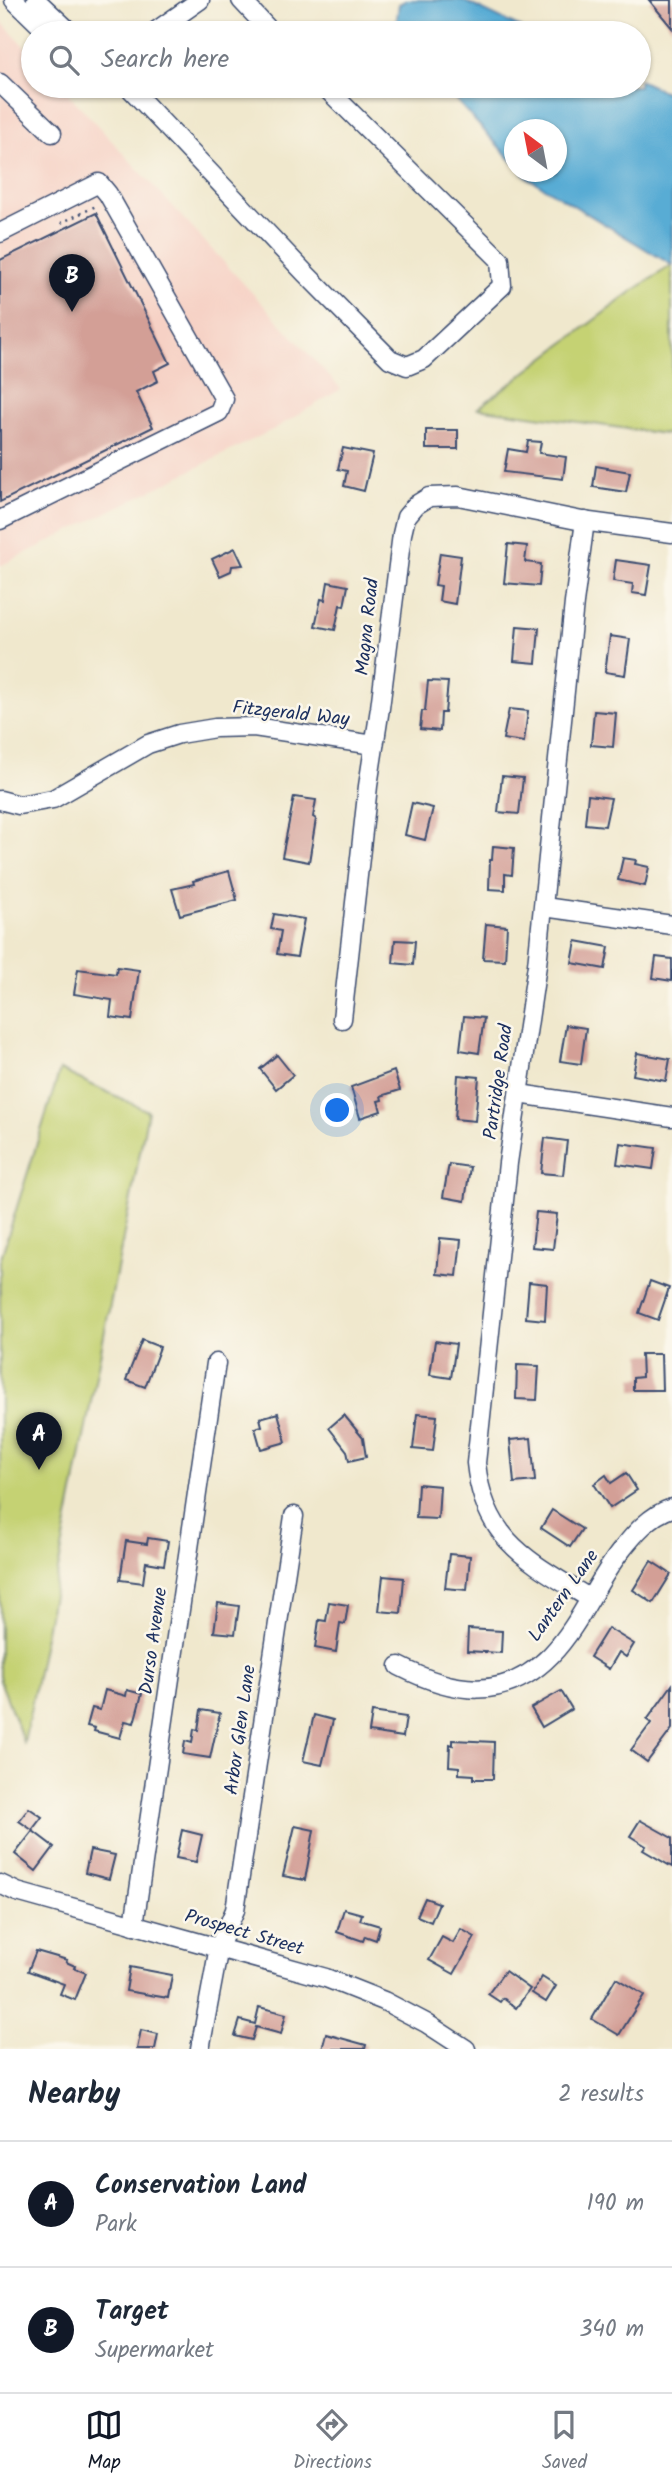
<!DOCTYPE html>
<style>
:root{--surface:#fff;--page:#f6f6f7;--text:#1f2937;--muted:#747a83;--line:#e0e1e3;--accent:#111827}
body{margin:0;font-family:Kalam,sans-serif;background:var(--page);color:var(--text)}
.compass{position:absolute;left:504px;top:119px;width:63px;height:63px;border-radius:50%;background:var(--surface);box-shadow:0 2px 5px #0004;rotate:328deg}
.you{position:absolute;left:338px;top:1111px;width:24px;height:24px;margin:-18px;border:5px solid #fff;border-radius:50%;background:#1a73e8;box-shadow:0 0 0 10px #1a73e833}
.badge{display:grid;place-items:center;width:46px;height:46px;border-radius:50%;background:var(--accent);color:#fff;font-size:23px;font-weight:700}
.pin{position:absolute;translate:-50% -58px;filter:drop-shadow(0 2px 4px #0008)}
.pin::after{content:'';position:absolute;top:37px;width:24px;height:21px;background:inherit;clip-path:polygon(0 0,100% 0,50% 100%)}
.list{margin:0;padding:0;list-style:none}
h2{display:flex;justify-content:space-between;align-items:center;height:91px;margin:0;padding:0 28px;font-size:30px}
h2 small{font-size:23px;font-weight:400;color:var(--muted)}
.list li{display:grid;grid-template-columns:46px 1fr auto;gap:21px;align-items:center;box-sizing:border-box;height:126px;padding:0 28px;border-top:2px solid var(--line)}
.list b{display:block;font-size:26px;white-space:nowrap}
.list p{margin:0;font-size:23px;white-space:nowrap;color:var(--muted)}
.list em{font-size:23px;font-style:normal;color:var(--muted)}
.icon{flex:none;width:38px;height:38px;fill:none;stroke:currentColor;stroke-width:2;stroke-linecap:round;stroke-linejoin:round}
.map{position:relative;flex:none;width:672px;height:2049px;overflow:hidden}
.search{position:absolute;background:var(--surface);box-shadow:0 2px 5px #0004;left:21px;right:21px;top:21px;height:77px;display:flex;align-items:center;gap:18px;box-sizing:border-box;padding:0 24px;border-radius:38px;color:var(--muted);font-size:26px}
.sheet{height:343px;background:var(--surface)}
nav{display:flex;justify-content:space-around;align-items:center;box-sizing:border-box;height:98px;border-top:2px solid var(--line);background:var(--surface);font-size:19px;color:var(--muted)}
nav a{display:grid;justify-items:center;gap:4px}
nav .on{color:var(--accent)}
.map>svg:first-child{display:block}
.built{fill:#f6d1c5}
.green{fill:#c5d273;stroke:#708068;stroke-width:2}
.water{fill:#59acd4;stroke:#3a6e99;stroke-width:2}
.building{fill:#d39f96}
.lines{fill:none;stroke-linecap:round;stroke-linejoin:round}
.minor-casing{stroke:#3b4b6f;stroke-width:21}
.path{stroke:#3b4b6f;stroke-width:2.5;stroke-dasharray:2 5;stroke-linecap:butt}
.minor{stroke:#fff;stroke-width:18}
.labels{text-anchor:middle;dominant-baseline:central;stroke-width:5;stroke-linejoin:round;paint-order:stroke}
.street-label{font-size:19px;fill:#1b2f5e;stroke:#fbf7ec}
</style>
<div class="map">
<svg width="672" height="2049" viewBox="0 0 672 2049">
<rect width="100%" height="100%" fill="#fbf7ec"/>
<filter id="ink" filterUnits="userSpaceOnUse"><feTurbulence type="fractalNoise" baseFrequency=".0143" numOctaves="2"/><feDisplacementMap in="SourceGraphic" scale="14" xChannelSelector="R" yChannelSelector="G"/><feConvolveMatrix kernelMatrix="1 2 1 2 8 2 1 2 1" color-interpolation-filters="sRGB"/></filter>
<filter id="wash" filterUnits="userSpaceOnUse"><feTurbulence type="fractalNoise" baseFrequency=".00686" numOctaves="4" result="noise"/><feDisplacementMap in="SourceGraphic" scale="28" xChannelSelector="R" yChannelSelector="G"/><feGaussianBlur stdDeviation="1.57" result="paint"/><feColorMatrix in="noise" values="0 0 0 0 0 0 0 0 0 0 0 0 0 0 0 0 0 1.4 0 .05"/><feComposite in="paint" operator="in"/></filter>
<g filter="url(#wash)">
<rect width="100%" height="100%" fill="#f0e8cd"/>
<polygon class="built" points="0,20 33,56 33,86 61,86 341,389 276,428 0,566"/>
<g class="green">
<polygon points="672,265 672,435 478,408 634,290"/>
<polygon points="60,1070 148,1111 24,1743 0,1680 0,1261"/>
</g>
<g class="water">
<polygon points="407,0 462,0 531,33 395,33 399,4"/>
<polygon points="639,80 672,95 672,265 530,179 522,172 556,172 556,130 514,130 514,163 443,86 639,86"/>
</g>
<g id="blocks">
<g class="building">
<polygon points="649,0 672,0 672,28"/>
<polygon points="96,213 170,363 154,371 158,381 136,392 153,427 0,502 0,260"/>
<rect x="426" y="430" width="32" height="19"/>
<polygon points="528,441 541,442 539,453 566,457 563,479 504,472 508,449 526,452"/>
<polygon points="343,448 373,454 364,491 344,486 347,471 338,469"/>
<polygon points="596,466 630,472 626,492 593,487"/>
<polygon points="508,544 527,546 525,562 541,564 539,586 504,583"/>
<polygon points="235,548 243,565 232,566 231,571 220,576 212,559"/>
<polygon points="440,553 461,556 455,604 439,601 441,586 435,585"/>
<polygon points="616,560 651,565 646,595 632,593 633,584 613,581"/>
<polygon points="328,582 348,586 344,606 340,605 335,630 315,626 321,599 325,600"/>
<polygon points="517,626 539,628 536,663 514,661"/>
<polygon points="610,636 630,639 625,675 605,672"/>
<polygon points="428,681 448,682 445,713 441,713 440,731 420,729 422,711 425,711"/>
<polygon points="509,709 528,711 524,742 503,739"/>
<polygon points="594,711 616,713 613,747 591,745"/>
<polygon points="502,776 523,778 519,814 498,812"/>
<polygon points="588,795 611,798 605,826 585,824"/>
<polygon points="294,797 316,800 313,817 316,819 309,862 282,857"/>
<polygon points="412,803 433,808 425,840 405,835"/>
<polygon points="493,846 514,848 512,875 505,874 505,890 489,889 490,860 492,860"/>
<polygon points="623,858 636,860 635,864 649,867 645,886 618,880"/>
<polygon points="229,871 237,900 180,915 172,889 194,884 193,881"/>
<polygon points="274,914 304,919 297,957 277,954 281,931 271,929"/>
<polygon points="486,924 507,926 505,960 483,959"/>
<polygon points="395,940 415,941 413,965 393,963"/>
<polygon points="576,941 609,947 605,969 572,963"/>
<polygon points="656,957 672,959 672,981 653,978"/>
<polygon points="117,967 139,970 132,1020 110,1017 112,1000 74,994 78,969 116,974"/>
<polygon points="464,1016 484,1018 479,1053 460,1050"/>
<polygon points="566,1025 586,1028 581,1064 560,1061"/>
<polygon points="637,1053 670,1059 666,1081 633,1075"/>
<polygon points="277,1055 293,1075 276,1089 260,1069"/>
<polygon points="394,1071 400,1090 381,1096 382,1100 378,1101 381,1111 360,1118 351,1087"/>
<polygon points="458,1075 479,1077 475,1121 455,1119"/>
<polygon points="545,1138 567,1141 563,1175 541,1173"/>
<polygon points="620,1143 656,1148 653,1169 617,1164"/>
<polygon points="449,1164 470,1167 465,1201 443,1197"/>
<polygon points="536,1212 557,1214 553,1249 532,1247"/>
<polygon points="440,1238 461,1240 457,1276 437,1274"/>
<polygon points="650,1281 669,1288 658,1320 639,1313"/>
<polygon points="529,1282 547,1284 545,1320 526,1318"/>
<polygon points="142,1340 160,1347 145,1387 126,1380"/>
<polygon points="435,1341 456,1344 451,1378 430,1375"/>
<polygon points="641,1354 661,1354 662,1390 633,1390 633,1378 642,1377"/>
<polygon points="517,1365 539,1366 537,1400 516,1399"/>
<polygon points="278,1413 286,1442 261,1449 255,1428 262,1426 260,1418"/>
<polygon points="417,1414 437,1416 433,1451 413,1449"/>
<polygon points="344,1415 363,1438 366,1457 349,1461 347,1451 329,1428"/>
<polygon points="531,1438 535,1481 514,1483 510,1440"/>
<polygon points="626,1473 637,1490 610,1508 594,1484 606,1475 611,1483"/>
<polygon points="418,1484 440,1486 438,1519 416,1518"/>
<polygon points="552,1510 582,1529 570,1547 541,1528"/>
<polygon points="148,1538 168,1541 164,1565 146,1562 143,1583 120,1580 126,1541 147,1544"/>
<polygon points="449,1554 470,1556 467,1590 445,1588"/>
<polygon points="651,1561 671,1574 653,1603 633,1590"/>
<polygon points="383,1576 404,1578 401,1613 379,1611"/>
<polygon points="329,1602 348,1605 345,1624 340,1623 336,1652 315,1648 319,1620 326,1621"/>
<polygon points="218,1603 239,1606 235,1634 214,1632"/>
<polygon points="608,1628 634,1644 626,1657 619,1652 609,1669 590,1657"/>
<polygon points="468,1629 502,1631 501,1653 467,1651"/>
<polygon points="672,1685 672,1729 647,1762 631,1750 651,1723 647,1720"/>
<polygon points="105,1690 126,1696 127,1690 142,1694 134,1723 125,1721 120,1738 94,1731 95,1728 87,1726 92,1708 100,1710"/>
<polygon points="561,1691 572,1709 542,1727 531,1708"/>
<polygon points="201,1710 220,1713 210,1758 183,1754 185,1741 192,1743 194,1729 198,1730"/>
<polygon points="372,1712 406,1717 403,1737 369,1732"/>
<polygon points="314,1715 333,1720 322,1765 303,1761"/>
<polygon points="453,1740 494,1742 493,1779 474,1779 474,1775 459,1774 459,1767 449,1766 450,1744 453,1745"/>
<polygon points="29,1808 42,1817 32,1830 19,1821"/>
<polygon points="640,1820 672,1838 672,1867 643,1850 646,1846 630,1836"/>
<polygon points="295,1826 314,1830 305,1880 283,1876"/>
<polygon points="182,1830 202,1835 196,1862 176,1858"/>
<polygon points="33,1831 54,1847 36,1871 15,1854"/>
<polygon points="90,1850 115,1855 109,1879 85,1873"/>
<polygon points="425,1898 439,1903 431,1922 417,1916"/>
<polygon points="344,1909 362,1914 360,1920 380,1926 376,1940 365,1936 363,1941 337,1932"/>
<polygon points="461,1929 475,1937 454,1974 429,1960 442,1937 453,1943"/>
<polygon points="36,1951 67,1960 66,1962 75,1966 74,1968 86,1973 75,2000 60,1994 64,1984 28,1971"/>
<polygon points="130,1967 172,1975 168,1998 126,1991"/>
<polygon points="505,1971 530,1989 516,2008 503,1998 500,2002 488,1994"/>
<polygon points="542,1977 556,1986 546,2002 532,1993"/>
<polygon points="616,1978 644,1995 619,2035 592,2019"/>
<polygon points="259,2007 286,2014 281,2034 256,2027 252,2040 235,2036 240,2020 255,2024"/>
<polygon points="141,2030 158,2034 155,2049 137,2049"/>
<polygon points="326,2034 366,2045 365,2049 322,2049"/>
</g>
</g>
</g>
<g filter="url(#ink)">
<use href="#blocks" fill-opacity="0" stroke="#3b4b6f" stroke-width="2"/>
<g class="lines">
<g class="minor-casing">
<g id="minor">
<polyline points="14,0 48,33"/>
<polyline points="36,0 71,33"/>
<polyline points="241,0 272,33"/>
<polyline points="153,33 200,0"/>
<polyline points="0,83 52,133"/>
<polyline points="128,86 305,273 390,359 407,366 424,359 502,286 500,260 324,86"/>
<polyline points="0,233 99,183 108,194 224,399 219,412 0,520"/>
<path d="M585,521L574,603L537,965L508,1163L476,1463C484,1541 529,1561 589,1598"/>
<polyline points="0,800 19,805 53,799 148,744 179,734 215,728 254,727 374,745"/>
<polyline points="544,907 672,925"/>
<polyline points="342,1019 368,786 380,708 402,534 406,517 416,505 429,497 458,496 582,521 672,533"/>
<polyline points="519,1094 672,1117"/>
<path d="M399,1666C453,1694 505,1702 551,1655C580,1625 595,1584 620,1552C634,1534 650,1515 672,1508"/>
<polyline points="0,1884 17,1892 326,1978 384,2001 426,2023 466,2049"/>
<polyline points="134,1925 216,1363"/>
<polyline points="200,2049 219,1947 235,1910 294,1516"/>
</g>
</g>
<polyline class="path" points="61,223 96,206"/>
<use href="#minor" class="minor"/>
</g>
</g>
<g class="labels">
<g class="street-label">
<text transform="translate(368 627) rotate(-84)">Magna Road</text>
<text transform="translate(291 714) rotate(6)">Fitzgerald Way</text>
<text transform="translate(499 1082) rotate(-82)">Partridge Road</text>
<text transform="translate(564 1596) rotate(-55)">Lantern Lane</text>
<text transform="translate(154 1641) rotate(-82)">Durso Avenue</text>
<text transform="translate(241 1730) rotate(-82)">Arbor Glen Lane</text>
<text transform="translate(244 1933) rotate(16)">Prospect Street</text>
</g>
</g>
</svg>
<svg class="compass" viewBox="-18 -18 36 36"><path d="M0-13l5 13h-10z" fill="#e53935"/><path d="M0 13l5-13h-10z" fill="#747a83"/></svg>
<div class="you"></div>
<div class="pin badge" style="left:39px;top:1470px">A</div>
<div class="pin badge" style="left:72px;top:312px">B</div>
<div class="search"><svg class="icon" aria-label="search" viewBox="0 0 24 24"><circle cx="10" cy="10" r="6"/><path d="M15 15l6 6"/></svg>Search here</div>
</div>
<section class="sheet">
<h2>Nearby<small>2 results</small></h2>
<ul class="list">
<li><span class="badge">A</span><div><b>Conservation Land</b><p>Park</p></div><em>190 m</em></li>
<li><span class="badge">B</span><div><b>Target</b><p>Supermarket</p></div><em>340 m</em></li>
</ul>
</section>
<nav>
<a class="on"><svg class="icon" aria-label="map" viewBox="0 0 24 24"><path d="M3 6l6-2 6 2 6-2v14l-6 2-6-2-6 2zM9 4v14M15 6v14"/></svg>Map</a>
<a><svg class="icon" aria-label="directions" viewBox="0 0 24 24"><path d="M12 3l9 9-9 9-9-9zM9 14v-3h6M13 9l2 2-2 2"/></svg>Directions</a>
<a><svg class="icon" aria-label="saved" viewBox="0 0 24 24"><path d="M7 4h10v16l-5-4-5 4z"/></svg>Saved</a>
</nav>
